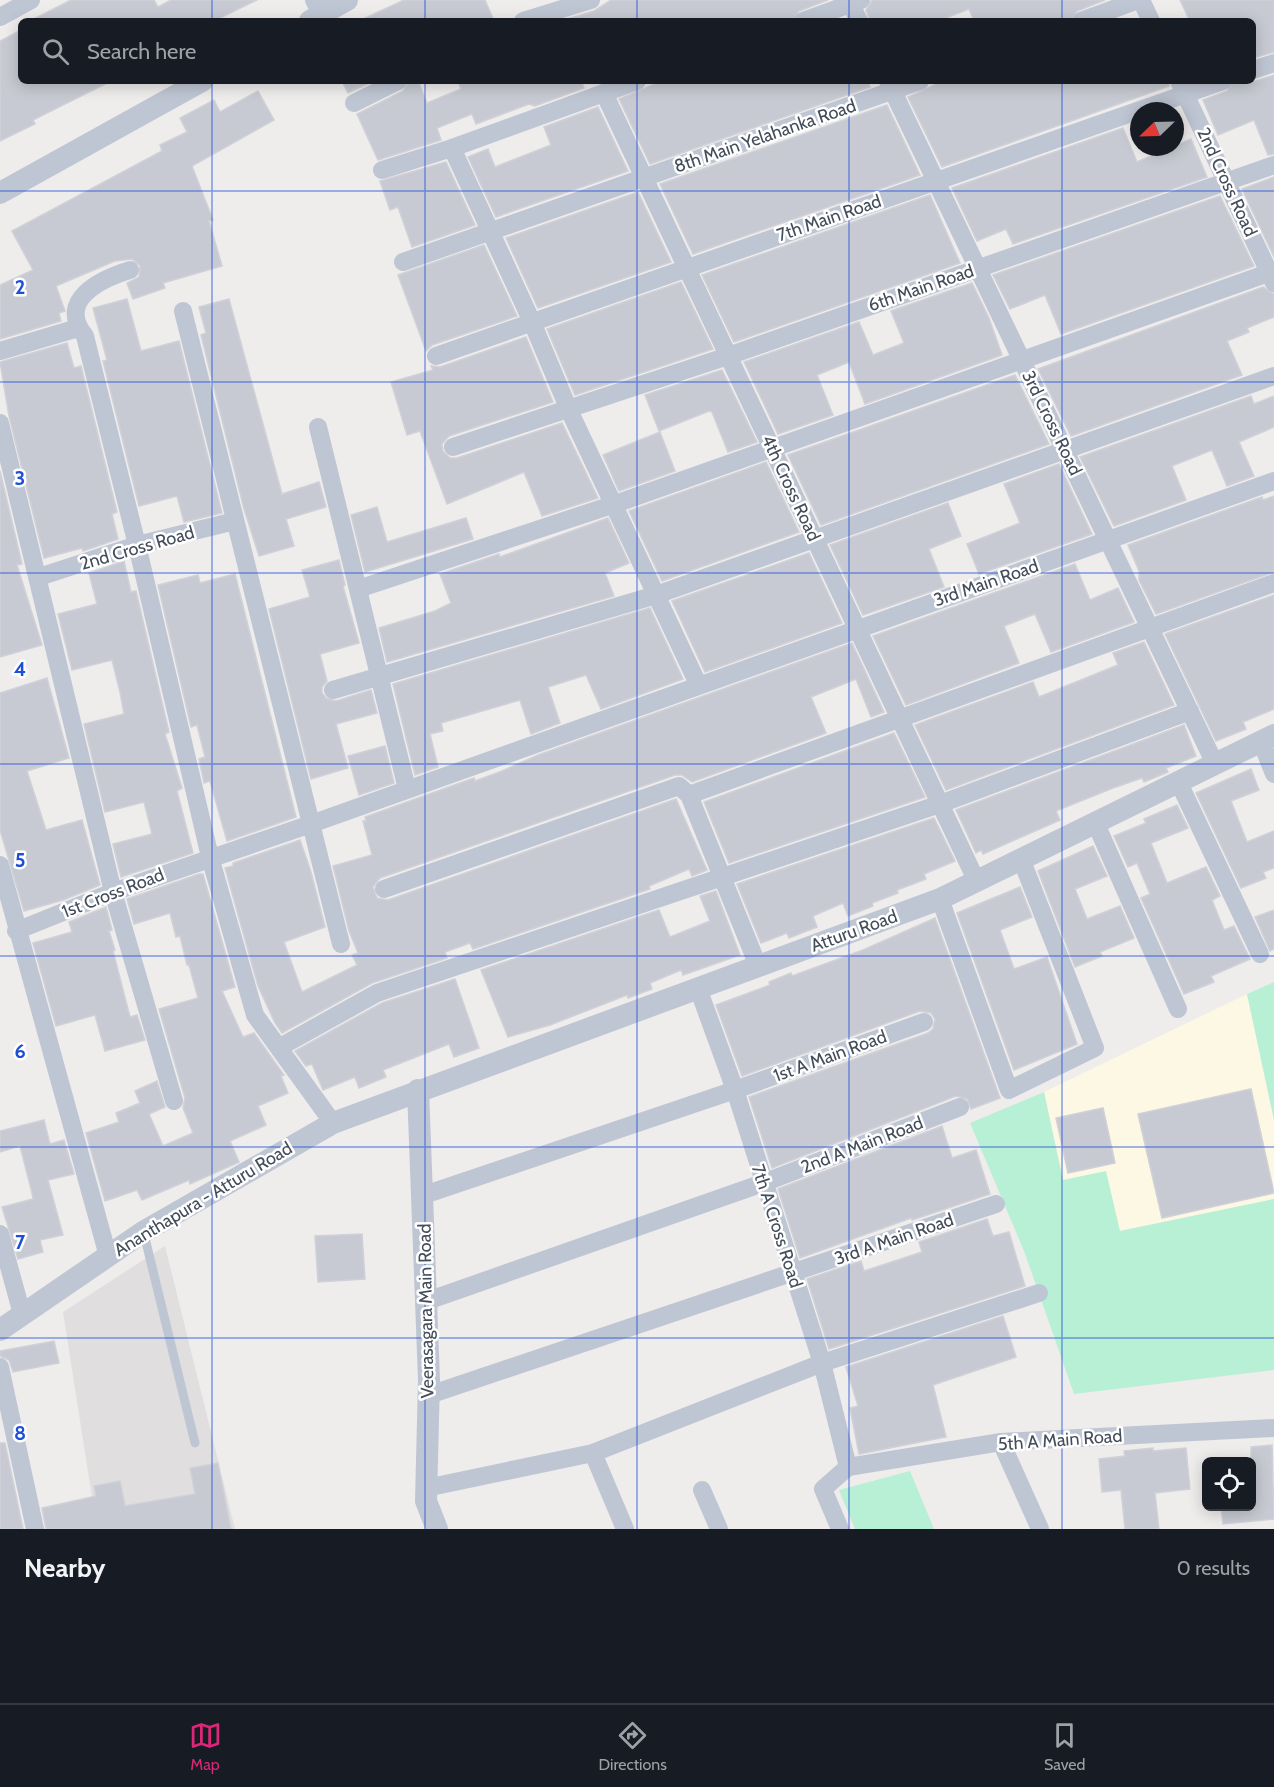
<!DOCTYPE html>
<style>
:root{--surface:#171b24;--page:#242831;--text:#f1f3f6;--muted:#9ea1a6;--line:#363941;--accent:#db2777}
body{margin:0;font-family:Cabin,sans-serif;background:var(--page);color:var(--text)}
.controls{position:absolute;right:18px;bottom:18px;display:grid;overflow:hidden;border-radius:9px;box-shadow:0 3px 15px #0003}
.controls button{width:54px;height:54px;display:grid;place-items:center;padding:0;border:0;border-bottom:2px solid var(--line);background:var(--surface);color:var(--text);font:30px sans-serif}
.compass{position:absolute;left:1130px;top:102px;width:54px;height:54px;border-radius:50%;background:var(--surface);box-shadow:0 3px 15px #0003;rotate:247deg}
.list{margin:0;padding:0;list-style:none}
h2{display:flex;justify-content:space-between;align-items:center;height:78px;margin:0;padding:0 24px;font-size:26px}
h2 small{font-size:20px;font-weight:400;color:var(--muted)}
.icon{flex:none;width:33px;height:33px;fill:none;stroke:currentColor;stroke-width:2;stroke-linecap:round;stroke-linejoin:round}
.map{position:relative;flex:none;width:1274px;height:1529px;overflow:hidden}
.search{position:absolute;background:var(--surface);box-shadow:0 3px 15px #0003;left:18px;right:18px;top:18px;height:66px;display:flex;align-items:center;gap:15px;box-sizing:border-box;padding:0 21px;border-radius:9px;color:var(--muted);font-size:22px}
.sheet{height:174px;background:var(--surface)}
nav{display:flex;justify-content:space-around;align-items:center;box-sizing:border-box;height:84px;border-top:2px solid var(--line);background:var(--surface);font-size:16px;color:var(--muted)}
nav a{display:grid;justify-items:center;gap:3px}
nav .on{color:var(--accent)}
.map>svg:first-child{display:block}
.commercial{fill:#fcf8e3}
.education{fill:#e0dede}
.green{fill:#b8f0d5}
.building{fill:#c8cad3;stroke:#d0d1d8;stroke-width:1.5}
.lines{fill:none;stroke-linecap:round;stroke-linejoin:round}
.service{stroke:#bfc6d3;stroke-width:9}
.minor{stroke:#bfc6d3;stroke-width:18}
.tertiary{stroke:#bfc6d3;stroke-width:22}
.grid{fill:none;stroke:#1d4ed8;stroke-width:1.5;stroke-opacity:0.55}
.labels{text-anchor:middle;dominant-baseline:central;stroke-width:5;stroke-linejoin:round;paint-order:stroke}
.street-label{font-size:18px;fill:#444d5a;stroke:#fff}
.grid-label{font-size:20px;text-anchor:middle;font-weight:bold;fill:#1d4ed8;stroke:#fff;stroke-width:5;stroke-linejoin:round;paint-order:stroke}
</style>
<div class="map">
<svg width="1274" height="1529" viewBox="0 0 1274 1529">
<rect width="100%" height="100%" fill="#efecec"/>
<polygon class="commercial" points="1247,994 1274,1120 1274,1199 1119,1231 1063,1180 1044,1092"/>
<polygon class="education" points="165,1246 235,1529 97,1529 63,1312"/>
<g class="green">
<polygon points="1274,982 1274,1120 1247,994"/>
<polygon points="1044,1092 1063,1180 1106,1171 1120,1231 1274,1199 1274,1370 1074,1394 1024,1251 970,1123"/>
<polygon points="910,1471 934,1529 855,1529 839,1490"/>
</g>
<g class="building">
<polygon points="71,0 154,0 158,7 171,0 257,0 214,21 30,21"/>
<polygon points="404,0 485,0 494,21 359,21"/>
<polygon points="611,0 828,0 799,11 792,21 561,21 594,11"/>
<polygon points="872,0 1105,0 1077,11 1070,21 974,21 969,9 938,21 870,21 866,10"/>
<polygon points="1180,0 1274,0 1274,52 1253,58 1253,21 1190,21"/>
<polygon points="21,30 21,81 111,81 33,120 35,124 0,141 0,41"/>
<polygon points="1274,75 1274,154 1268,155 1254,120 1218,135 1203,100 1227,91 1234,81 1256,81"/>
<polygon points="342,81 373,81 348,93"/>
<polygon points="409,81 418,81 427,103 461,89 458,81 581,81 584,88 535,106 529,104 476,124 472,114 437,128 441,140 378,160 357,114 403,91"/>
<polygon points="662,81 868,81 870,87 650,164 619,99"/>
<polygon points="943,81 1168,81 1169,86 942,167 908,97"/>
<polygon points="258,91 274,120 192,166 213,220 209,221 222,266 163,283 165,288 133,299 127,283 139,277 140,266 132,259 115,261 56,286 65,311 59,313 61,321 0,339 0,285 33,270 12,231 162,151 160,145 187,132 180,118 214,100 220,112"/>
<polygon points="887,105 920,175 693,254 660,184"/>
<polygon points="598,107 628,171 496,217 468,157 488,149 495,167 551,145 544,127"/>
<polygon points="1123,128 1137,162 1191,139 1207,177 1013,244 1006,229 977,241 952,188"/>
<polygon points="446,162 475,225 412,247 398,207 390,210 380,181"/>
<polygon points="1274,177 1274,257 1242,189"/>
<polygon points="638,192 671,262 538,308 506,238"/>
<polygon points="930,195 960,263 734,342 702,275"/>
<polygon points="1220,196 1254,266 1061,334 1045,295 1010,309 993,275"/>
<polygon points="484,245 517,316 432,345 426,351 398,275"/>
<polygon points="681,282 713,349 575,395 547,329"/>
<polygon points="972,283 989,318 1002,355 865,404 849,362 817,375 833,415 778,434 744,362 859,322 873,355 904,343 891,311"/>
<polygon points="1263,287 1274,294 1274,317 1247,328 1249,332 1227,341 1242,375 1071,436 1038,369"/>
<polygon points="127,299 141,351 179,341 222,513 184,522 177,496 139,506 103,361 107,360 93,308"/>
<polygon points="229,299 282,494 319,482 326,507 286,519 294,546 259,556 244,509 201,335 206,333 199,307"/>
<polygon points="526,337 553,402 449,436 442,444 443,451 450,458 457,458 562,423 598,498 542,516 524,472 447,504 420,431 407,435 391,382 433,370 431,366 440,367"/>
<polygon points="67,343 74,368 81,366 117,512 112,514 118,539 83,551 82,548 44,558 9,416 0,362"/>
<polygon points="722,370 757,442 728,452 712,412 709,411 659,431 645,395"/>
<polygon points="1015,375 1049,444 821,525 788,455"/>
<polygon points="1251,396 1254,404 1274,396 1274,427 1239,442 1254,476 1227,486 1212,450 1172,466 1186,500 1114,526 1080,457"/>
<polygon points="660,432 675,471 619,491 603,455"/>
<polygon points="766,462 799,532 662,581 629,511"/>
<polygon points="1059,464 1092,534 979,574 967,544 1020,523 1004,484"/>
<polygon points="0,471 22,564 17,565 42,645 0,657"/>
<polygon points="1274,496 1274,572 1156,614 1139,580 1139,571 1128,545 1262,497 1263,500"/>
<polygon points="948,503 961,536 929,549 944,587 863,615 830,545"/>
<polygon points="377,507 387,542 466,518 473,539 365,572 351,515"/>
<polygon points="608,518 629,563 605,573 614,596 387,662 379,628 435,611 451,603 440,574 499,554 500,557"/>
<polygon points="809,553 842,623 705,672 672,601"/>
<polygon points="339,560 345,585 343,586 359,643 320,654 327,681 322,687 322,693 326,698 336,701 371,690 377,713 336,724 348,768 311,779 269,609 310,597 302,570"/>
<polygon points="124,561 131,592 136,591 169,732 165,734 182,788 177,791 193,853 121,877 113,844 152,834 144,802 105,812 84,724 124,714 120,692 112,660 72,670 58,614 97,604 89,573"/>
<polygon points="1075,564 1090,600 1118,588 1134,622 1051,652 1035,614 1004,626 1019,663 906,705 873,636"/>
<polygon points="235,574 296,817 227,841 210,781 204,783 199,759 205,757 197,725 191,727 158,585 198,575 200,583"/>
<polygon points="1274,595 1274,709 1243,722 1246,729 1216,741 1165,634"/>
<polygon points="650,608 683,679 601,709 586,675 548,687 560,723 531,734 520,700 441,723 443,731 430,734 438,767 415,775 393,684"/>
<polygon points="1144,642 1174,705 946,790 915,725 1033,682 1039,697 1118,665 1113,653"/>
<polygon points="852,643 884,712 871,717 856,679 811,697 826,733 692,782 682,775 675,775 380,878 373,887 377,898 388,900 676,799 707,870 692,876 689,869 649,886 650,889 473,949 470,943 445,952 447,958 372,983 282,1033 275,1023 258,986 225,868 233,866 233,863 300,840 311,872 325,927 284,942 302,992 357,965 352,955 358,953 349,931 333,866 372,855 363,821 366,821 365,817 474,778 475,781 502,771 538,755"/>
<polygon points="47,678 69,758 27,771 46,830 82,820 100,885 63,900 24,911 0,830 0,693"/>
<polygon points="1184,725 1196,756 1166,768 1168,772 1144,782 1142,778 1113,788 1056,811 1060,820 983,854 981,850 976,853 956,810"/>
<polygon points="894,733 925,797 729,863 704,802"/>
<polygon points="385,746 394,783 359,795 348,756"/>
<polygon points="1251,769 1259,790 1231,801 1247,842 1274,831 1274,868 1263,872 1266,878 1241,888 1196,793"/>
<polygon points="1177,805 1188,828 1151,843 1167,883 1206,867 1220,896 1212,900 1224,930 1234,926 1250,959 1211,976 1214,982 1184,994 1141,898 1150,894 1137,863 1128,867 1114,836 1146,823 1144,819"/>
<polygon points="934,818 955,861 924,874 926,879 897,890 898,893 872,903 873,906 848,916 843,903 813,916 817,927 789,938 787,933 761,943 737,884"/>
<polygon points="1093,846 1107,876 1075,889 1087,919 1120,906 1134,938 1100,952 1102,956 1075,967 1038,871"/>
<polygon points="199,874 203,874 235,987 222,991 243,1037 254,1033 284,1075 281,1076 288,1093 258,1106 266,1125 230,1141 239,1162 190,1184 189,1180 142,1200 137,1190 105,1201 86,1133 119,1122 116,1113 140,1103 135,1091 157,1081 165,1107 149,1114 163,1146 193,1133 183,1108 185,1098 159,1009 198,998 189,965 187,965 180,936 176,937 170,913 134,924 127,899"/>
<polygon points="1020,887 1032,917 1000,930 1014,969 1047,957 1077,1044 1014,1070 957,913"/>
<polygon points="716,891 740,955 683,975 681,970 650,983 652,989 628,998 627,995 550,1025 508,1037 481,970 659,910 670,937 710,921 700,896"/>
<polygon points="106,907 112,930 109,931 115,950 113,951 130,1017 137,1015 145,1040 105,1051 95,1015 56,1026 33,943 72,932 69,922"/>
<polygon points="1274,910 1274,949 1270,951 1255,917"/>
<polygon points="935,918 1000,1098 971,1109 967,1099 956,1096 772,1168 749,1097 928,1033 933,1029 935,1019 931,1013 920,1011 742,1076 716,1005 770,985 769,982 791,973 792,976 863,950"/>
<polygon points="455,979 479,1048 454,1057 449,1044 383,1070 386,1077 359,1088 355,1077 323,1090 312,1064 306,1066 295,1051 382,1003"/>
<polygon points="1251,1089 1274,1193 1162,1218 1138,1114"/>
<polygon points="1103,1108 1115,1163 1068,1173 1056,1118"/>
<polygon points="44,1120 50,1144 64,1140 74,1174 48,1180 63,1235 40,1240 43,1252 18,1259 2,1207 33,1199 32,1193 20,1146 0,1152 0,1131"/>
<polygon points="942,1126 952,1158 976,1150 990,1194 912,1220 911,1218 800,1258 778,1189"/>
<polygon points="987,1219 993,1236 1009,1232 1025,1286 829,1349 807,1279 861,1261 864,1271 922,1252 919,1242"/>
<polygon points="362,1234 365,1279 318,1282 315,1236"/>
<polygon points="1003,1316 1016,1357 933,1385 946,1437 859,1454 850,1408 858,1406 846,1367"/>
<polygon points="54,1341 59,1363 13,1372 9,1360 0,1356 0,1351"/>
<polygon points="0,1443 5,1443 23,1529 0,1529"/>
<polygon points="1272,1445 1274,1519 1223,1524 1221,1506 1251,1506 1251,1447"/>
<polygon points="1153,1448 1153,1451 1186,1448 1190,1489 1155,1493 1159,1529 1125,1529 1121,1490 1102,1492 1099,1459 1125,1456 1124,1451"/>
<polygon points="218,1463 231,1529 46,1529 42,1508 96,1496 94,1486 120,1481 125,1506 195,1494 190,1468"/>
</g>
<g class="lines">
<polyline class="service" points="144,1234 195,1443"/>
<g class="minor">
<polyline points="314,0 321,14"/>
<polyline points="849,0 859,21"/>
<polyline points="1141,0 1151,21"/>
<polyline points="0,17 31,0"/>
<polyline points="523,21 591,0"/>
<polyline points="803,21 861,0"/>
<polyline points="1081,21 1138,0"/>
<polyline points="1253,70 1274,63"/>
<polyline points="888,81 1215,764"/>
<polyline points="1179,81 1274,283"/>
<polyline points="604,93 977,882"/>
<polyline points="354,103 398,81"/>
<polyline points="452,148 532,322 569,410 698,684"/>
<polyline points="382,170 452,148 637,81"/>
<polyline points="403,262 920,81"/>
<path d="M130,270C101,279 56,300 85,336L137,545L210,857L255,1015L333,1123"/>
<polyline points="183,311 341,944"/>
<polyline points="0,351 78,328"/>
<polyline points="436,356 1223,81"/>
<polyline points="0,423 113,892 174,1101"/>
<polyline points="318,427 407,789"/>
<polyline points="453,447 728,356 1274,165"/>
<polyline points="39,577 137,545 235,521"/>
<polyline points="358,589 615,504 1274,271"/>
<polyline points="333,690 656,595 1274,376"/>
<polyline points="1261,741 1274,774"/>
<polyline points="1179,783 1260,954"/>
<polyline points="689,795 1274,583"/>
<polyline points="1096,824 1178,1009"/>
<polyline points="0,865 108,1256"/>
<polyline points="384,889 679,786 689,795 758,966"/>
<polyline points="940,899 1009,1090 1095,1048 1022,861"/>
<polyline points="16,931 113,892 311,824 1274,481"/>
<polyline points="698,988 735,1090 822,1363 848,1467"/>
<polyline points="280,1047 377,993 940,804 1190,711"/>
<polyline points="424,1195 735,1090 924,1022"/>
<polyline points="0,1234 22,1314"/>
<polyline points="427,1301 763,1183 960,1107"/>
<polyline points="0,1367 35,1529"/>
<polyline points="429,1395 996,1204"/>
<polyline points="1001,1442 1040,1529"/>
<polyline points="593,1453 625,1529"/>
<polyline points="848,1467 1001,1442 1274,1428"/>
<polyline points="426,1488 593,1453 822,1363 1039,1293"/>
<polyline points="702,1490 719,1529"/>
<polyline points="840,1529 823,1489 848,1467"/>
</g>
<g class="tertiary">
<polyline points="310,21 347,0"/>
<polyline points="0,193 202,81"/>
<polyline points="418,1090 429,1380 426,1501 437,1529"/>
<polyline points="0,1330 143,1232 333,1123 940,899 1274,735"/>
</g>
</g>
<path class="grid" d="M212,0V21M425,0V21M637,0V21M849,0V21M1062,0V21M212,81V1529M425,81V1529M637,81V1529M849,81V1529M1062,81V1529M0,191H1274M0,382H1274M0,573H1274M0,764H1274M0,956H1274M0,1147H1274M0,1338H1274"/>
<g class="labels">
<g class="street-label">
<text transform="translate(765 136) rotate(-19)">8th Main Yelahanka Road</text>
<text transform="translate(1227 182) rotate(65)">2nd Cross Road</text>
<text transform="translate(829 218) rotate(-19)">7th Main Road</text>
<text transform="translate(921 288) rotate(-19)">6th Main Road</text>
<text transform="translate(1052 423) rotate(64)">3rd Cross Road</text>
<text transform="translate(791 488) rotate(65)">4th Cross Road</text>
<text transform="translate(137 548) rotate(-16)">2nd Cross Road</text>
<text transform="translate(986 583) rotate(-19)">3rd Main Road</text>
<text transform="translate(113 893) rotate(-21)">1st Cross Road</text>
<text transform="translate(854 931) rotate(-20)">Atturu Road</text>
<text transform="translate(830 1056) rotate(-20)">1st A Main Road</text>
<text transform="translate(862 1145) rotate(-21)">2nd A Main Road</text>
<text transform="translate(203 1199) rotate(-31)">Ananthapura - Atturu Road</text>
<text transform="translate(777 1226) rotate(72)">7th A Cross Road</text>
<text transform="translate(894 1239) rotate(-19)">3rd A Main Road</text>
<text transform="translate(426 1311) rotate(-91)">Veerasagara Main Road</text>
<text transform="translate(1060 1440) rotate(-4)">5th A Main Road</text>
</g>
</g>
<g class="grid-label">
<text x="20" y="294">2</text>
<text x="20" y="485">3</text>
<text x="20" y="676">4</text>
<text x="20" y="867">5</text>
<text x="20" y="1058">6</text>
<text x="20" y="1249">7</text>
<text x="20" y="1440">8</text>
</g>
</svg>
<div class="controls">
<button><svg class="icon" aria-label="locate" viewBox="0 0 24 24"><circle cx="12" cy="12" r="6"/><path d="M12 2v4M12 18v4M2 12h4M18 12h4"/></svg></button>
</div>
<svg class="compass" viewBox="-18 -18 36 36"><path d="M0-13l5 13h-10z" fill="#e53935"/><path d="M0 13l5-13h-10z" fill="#9ea1a6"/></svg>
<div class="search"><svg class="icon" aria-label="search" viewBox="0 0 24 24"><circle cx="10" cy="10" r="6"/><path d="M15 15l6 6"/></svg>Search here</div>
</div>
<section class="sheet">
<h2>Nearby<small>0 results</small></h2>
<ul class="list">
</ul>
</section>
<nav>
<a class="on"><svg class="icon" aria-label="map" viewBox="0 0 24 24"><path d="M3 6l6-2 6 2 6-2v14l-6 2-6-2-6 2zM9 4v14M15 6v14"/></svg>Map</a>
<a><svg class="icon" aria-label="directions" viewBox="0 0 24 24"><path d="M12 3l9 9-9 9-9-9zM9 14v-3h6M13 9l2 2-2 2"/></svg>Directions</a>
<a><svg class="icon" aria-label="saved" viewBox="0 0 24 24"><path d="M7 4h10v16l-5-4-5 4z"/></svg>Saved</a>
</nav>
